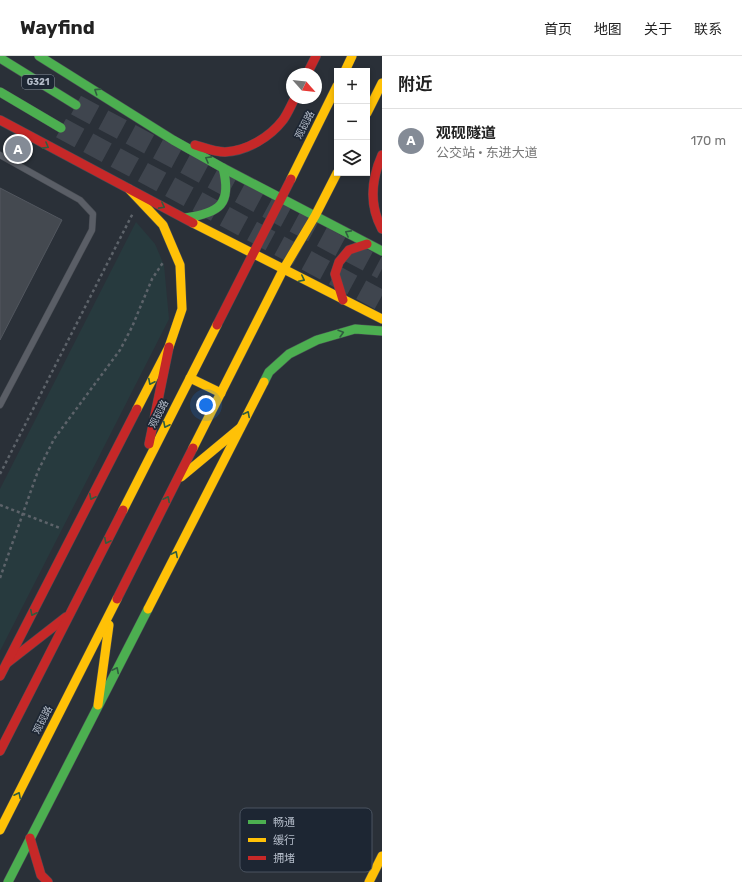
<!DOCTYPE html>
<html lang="zh">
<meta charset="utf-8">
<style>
:root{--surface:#fff;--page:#f2f2f2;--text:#222;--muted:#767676;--line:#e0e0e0;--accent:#848b96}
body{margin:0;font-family:Rubik,"Noto Sans SC",sans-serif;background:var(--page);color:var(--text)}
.controls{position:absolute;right:12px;top:12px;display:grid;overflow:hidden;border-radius:0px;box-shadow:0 2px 6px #0003}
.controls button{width:36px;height:36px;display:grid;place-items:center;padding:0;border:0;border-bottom:1px solid var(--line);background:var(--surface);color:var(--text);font:20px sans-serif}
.compass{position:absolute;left:286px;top:12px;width:36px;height:36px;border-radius:50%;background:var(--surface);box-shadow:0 2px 6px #0003;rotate:117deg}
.you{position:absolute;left:206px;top:349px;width:14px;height:14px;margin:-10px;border:3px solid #fff;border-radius:50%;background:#1a73e8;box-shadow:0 0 0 6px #1a73e833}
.badge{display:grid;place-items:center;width:26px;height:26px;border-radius:50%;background:var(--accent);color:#fff;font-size:13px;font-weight:700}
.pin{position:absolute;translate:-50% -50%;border:2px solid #fff;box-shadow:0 1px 4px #0006}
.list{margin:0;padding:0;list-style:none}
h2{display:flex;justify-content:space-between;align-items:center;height:52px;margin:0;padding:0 16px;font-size:17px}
h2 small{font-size:13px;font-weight:400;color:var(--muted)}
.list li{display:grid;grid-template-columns:26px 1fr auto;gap:12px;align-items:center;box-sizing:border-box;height:64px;padding:0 16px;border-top:1px solid var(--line)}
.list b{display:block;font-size:15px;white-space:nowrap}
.list p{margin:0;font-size:13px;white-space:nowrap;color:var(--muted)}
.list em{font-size:13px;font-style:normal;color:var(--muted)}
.icon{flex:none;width:22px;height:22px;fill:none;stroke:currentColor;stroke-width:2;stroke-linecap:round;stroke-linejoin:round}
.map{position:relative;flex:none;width:382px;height:826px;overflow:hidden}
header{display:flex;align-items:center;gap:24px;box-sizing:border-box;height:56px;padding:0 20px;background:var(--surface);border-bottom:1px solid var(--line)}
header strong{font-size:19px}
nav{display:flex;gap:22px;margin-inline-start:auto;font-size:14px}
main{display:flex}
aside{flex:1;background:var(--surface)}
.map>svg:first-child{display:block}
.green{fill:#273a3e}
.building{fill:#444950;stroke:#52575f}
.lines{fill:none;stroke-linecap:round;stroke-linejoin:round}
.highway-tunnel{stroke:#3f454e;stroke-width:21;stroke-dasharray:21 10;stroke-linecap:butt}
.lane-casing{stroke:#484c53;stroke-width:7}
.fast-casing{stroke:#484c53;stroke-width:10}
.slow-casing{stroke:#484c53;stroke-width:10}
.jam-casing{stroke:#484c53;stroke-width:10}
.path{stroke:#5d636a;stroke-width:2.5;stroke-dasharray:3 3;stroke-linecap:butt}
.lane{stroke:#5a5e66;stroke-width:6}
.fast{stroke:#4caf50;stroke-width:9}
.slow{stroke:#ffc107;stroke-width:9}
.jam{stroke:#c62828;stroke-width:9}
.oneway{stroke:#305d3f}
.labels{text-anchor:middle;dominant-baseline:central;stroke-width:3.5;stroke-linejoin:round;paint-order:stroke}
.shield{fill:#1d2633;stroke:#878f9c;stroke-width:1}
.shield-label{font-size:9px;font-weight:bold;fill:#b4bcc9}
.street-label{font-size:10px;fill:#b4bcc9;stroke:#1d2633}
.key{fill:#1d2633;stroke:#4a5360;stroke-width:1}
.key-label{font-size:11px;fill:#b4bcc9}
</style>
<header>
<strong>Wayfind</strong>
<nav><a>首页</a><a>地图</a><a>关于</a><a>联系</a></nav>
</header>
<main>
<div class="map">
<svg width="382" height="826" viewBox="0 0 382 826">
<rect width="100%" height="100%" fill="#2a3038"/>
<polygon class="green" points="136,166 155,188 164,209 169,263 0,595 0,433"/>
<polygon class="building" points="0,132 62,164 0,284"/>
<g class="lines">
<g class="highway-tunnel">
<polyline points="76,49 382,213"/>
<polyline points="61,72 382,245"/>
</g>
<g class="lane-casing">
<polyline id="lane" points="0,99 80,144 93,158 92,174 0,349"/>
</g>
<g class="fast-casing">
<g id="fast">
<polyline points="39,0 173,84 223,112 382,195"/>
<polyline points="0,2 76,49"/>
<polyline points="0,36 61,72"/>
<path d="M185,162C220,157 232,148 223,112"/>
<polyline points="264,326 269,316 289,298 317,284 355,273 382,275"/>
<polyline points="8,826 148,553"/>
</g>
</g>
<g class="slow-casing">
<g id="slow">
<polyline points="345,15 352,0"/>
<polyline points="367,57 382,27"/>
<polyline points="291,123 337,30"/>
<polyline points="129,133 163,169 180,209 182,253 169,291 137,353"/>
<polyline points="193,167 382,263"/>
<polyline points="190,322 221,337"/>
<polyline points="193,392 283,214 315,160 337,117"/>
<polyline points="181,421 240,372"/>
<polyline points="123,454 217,269"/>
<polyline points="148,553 264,326"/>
<polyline points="98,649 109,569"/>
<polyline points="0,774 117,543"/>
<polyline points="369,826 382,800"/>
</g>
</g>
<g class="jam-casing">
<g id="jam">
<polyline points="307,18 316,0"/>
<polyline points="0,64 193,167"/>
<path d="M195,89C205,92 215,96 225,96C247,95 270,81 283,64C288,57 291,49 295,42"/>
<path d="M382,99C371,124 369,149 382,173"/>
<polyline points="343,244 335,218 339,206 349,194 367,188"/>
<polyline points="217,269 291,123"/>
<polyline points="149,388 169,291"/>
<polyline points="117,543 193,392"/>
<polyline points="7,607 66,561"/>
<polyline points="0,620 137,353"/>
<polyline points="0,695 123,454"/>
<polyline points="30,782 41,819 48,826"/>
</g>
</g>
<g class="path">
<polyline points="0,418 133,157"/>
<polyline points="0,449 60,472"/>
<polyline points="0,522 38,415 54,383 120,294 132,271 152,223 164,205"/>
</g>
<use href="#lane" class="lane"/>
<use href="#fast" class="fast"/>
<use href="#slow" class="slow"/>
<use href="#jam" class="jam"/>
</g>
<defs><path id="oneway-chevron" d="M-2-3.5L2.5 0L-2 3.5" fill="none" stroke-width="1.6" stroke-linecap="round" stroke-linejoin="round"/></defs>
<g class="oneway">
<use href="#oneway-chevron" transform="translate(97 35) rotate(-147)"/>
<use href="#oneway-chevron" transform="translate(46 90) rotate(29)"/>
<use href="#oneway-chevron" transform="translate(208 103) rotate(-151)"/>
<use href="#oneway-chevron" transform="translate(162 150) rotate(28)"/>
<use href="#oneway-chevron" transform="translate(348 177) rotate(-152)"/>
<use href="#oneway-chevron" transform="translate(302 223) rotate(27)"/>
<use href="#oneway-chevron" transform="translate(341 277) rotate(-16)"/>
<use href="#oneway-chevron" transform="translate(151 326) rotate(117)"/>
<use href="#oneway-chevron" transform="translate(247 358) rotate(-63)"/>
<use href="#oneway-chevron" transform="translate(166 369) rotate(117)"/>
<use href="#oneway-chevron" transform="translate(92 441) rotate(117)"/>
<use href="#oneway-chevron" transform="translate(167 443) rotate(-63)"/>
<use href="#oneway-chevron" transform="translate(107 485) rotate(117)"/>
<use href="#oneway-chevron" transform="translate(175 498) rotate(-63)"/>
<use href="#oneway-chevron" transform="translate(33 557) rotate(117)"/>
<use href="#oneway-chevron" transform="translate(116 614) rotate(-63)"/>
<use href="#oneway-chevron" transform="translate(18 739) rotate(-63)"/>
</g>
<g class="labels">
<rect class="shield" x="22" y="19" width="32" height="14" rx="3"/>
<g class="shield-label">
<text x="38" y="26">G321</text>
</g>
<g class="street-label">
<text transform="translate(305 69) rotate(-63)">观砚路</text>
<text transform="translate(159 358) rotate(-63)">观砚路</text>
<text transform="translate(43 664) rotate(-63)">观砚路</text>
</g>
</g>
<rect x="240" y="752" width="132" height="64" rx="6" class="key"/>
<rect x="248" y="764" width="18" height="4" fill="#4caf50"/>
<rect x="248" y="782" width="18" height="4" fill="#ffc107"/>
<rect x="248" y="800" width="18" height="4" fill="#c62828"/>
<g class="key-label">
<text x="273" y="770">畅通</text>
<text x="273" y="788">缓行</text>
<text x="273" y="806">拥堵</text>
</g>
</svg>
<div class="controls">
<button>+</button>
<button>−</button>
<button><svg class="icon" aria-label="layers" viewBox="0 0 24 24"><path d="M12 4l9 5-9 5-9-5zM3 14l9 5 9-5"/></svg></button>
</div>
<svg class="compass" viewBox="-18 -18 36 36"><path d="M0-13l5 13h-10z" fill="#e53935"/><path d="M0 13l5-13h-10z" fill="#767676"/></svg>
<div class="you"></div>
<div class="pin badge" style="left:18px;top:93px">A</div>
</div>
<aside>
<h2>附近<small></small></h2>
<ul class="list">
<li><span class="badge">A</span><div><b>观砚隧道</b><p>公交站 · 东进大道</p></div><em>170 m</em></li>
</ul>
</aside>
</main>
